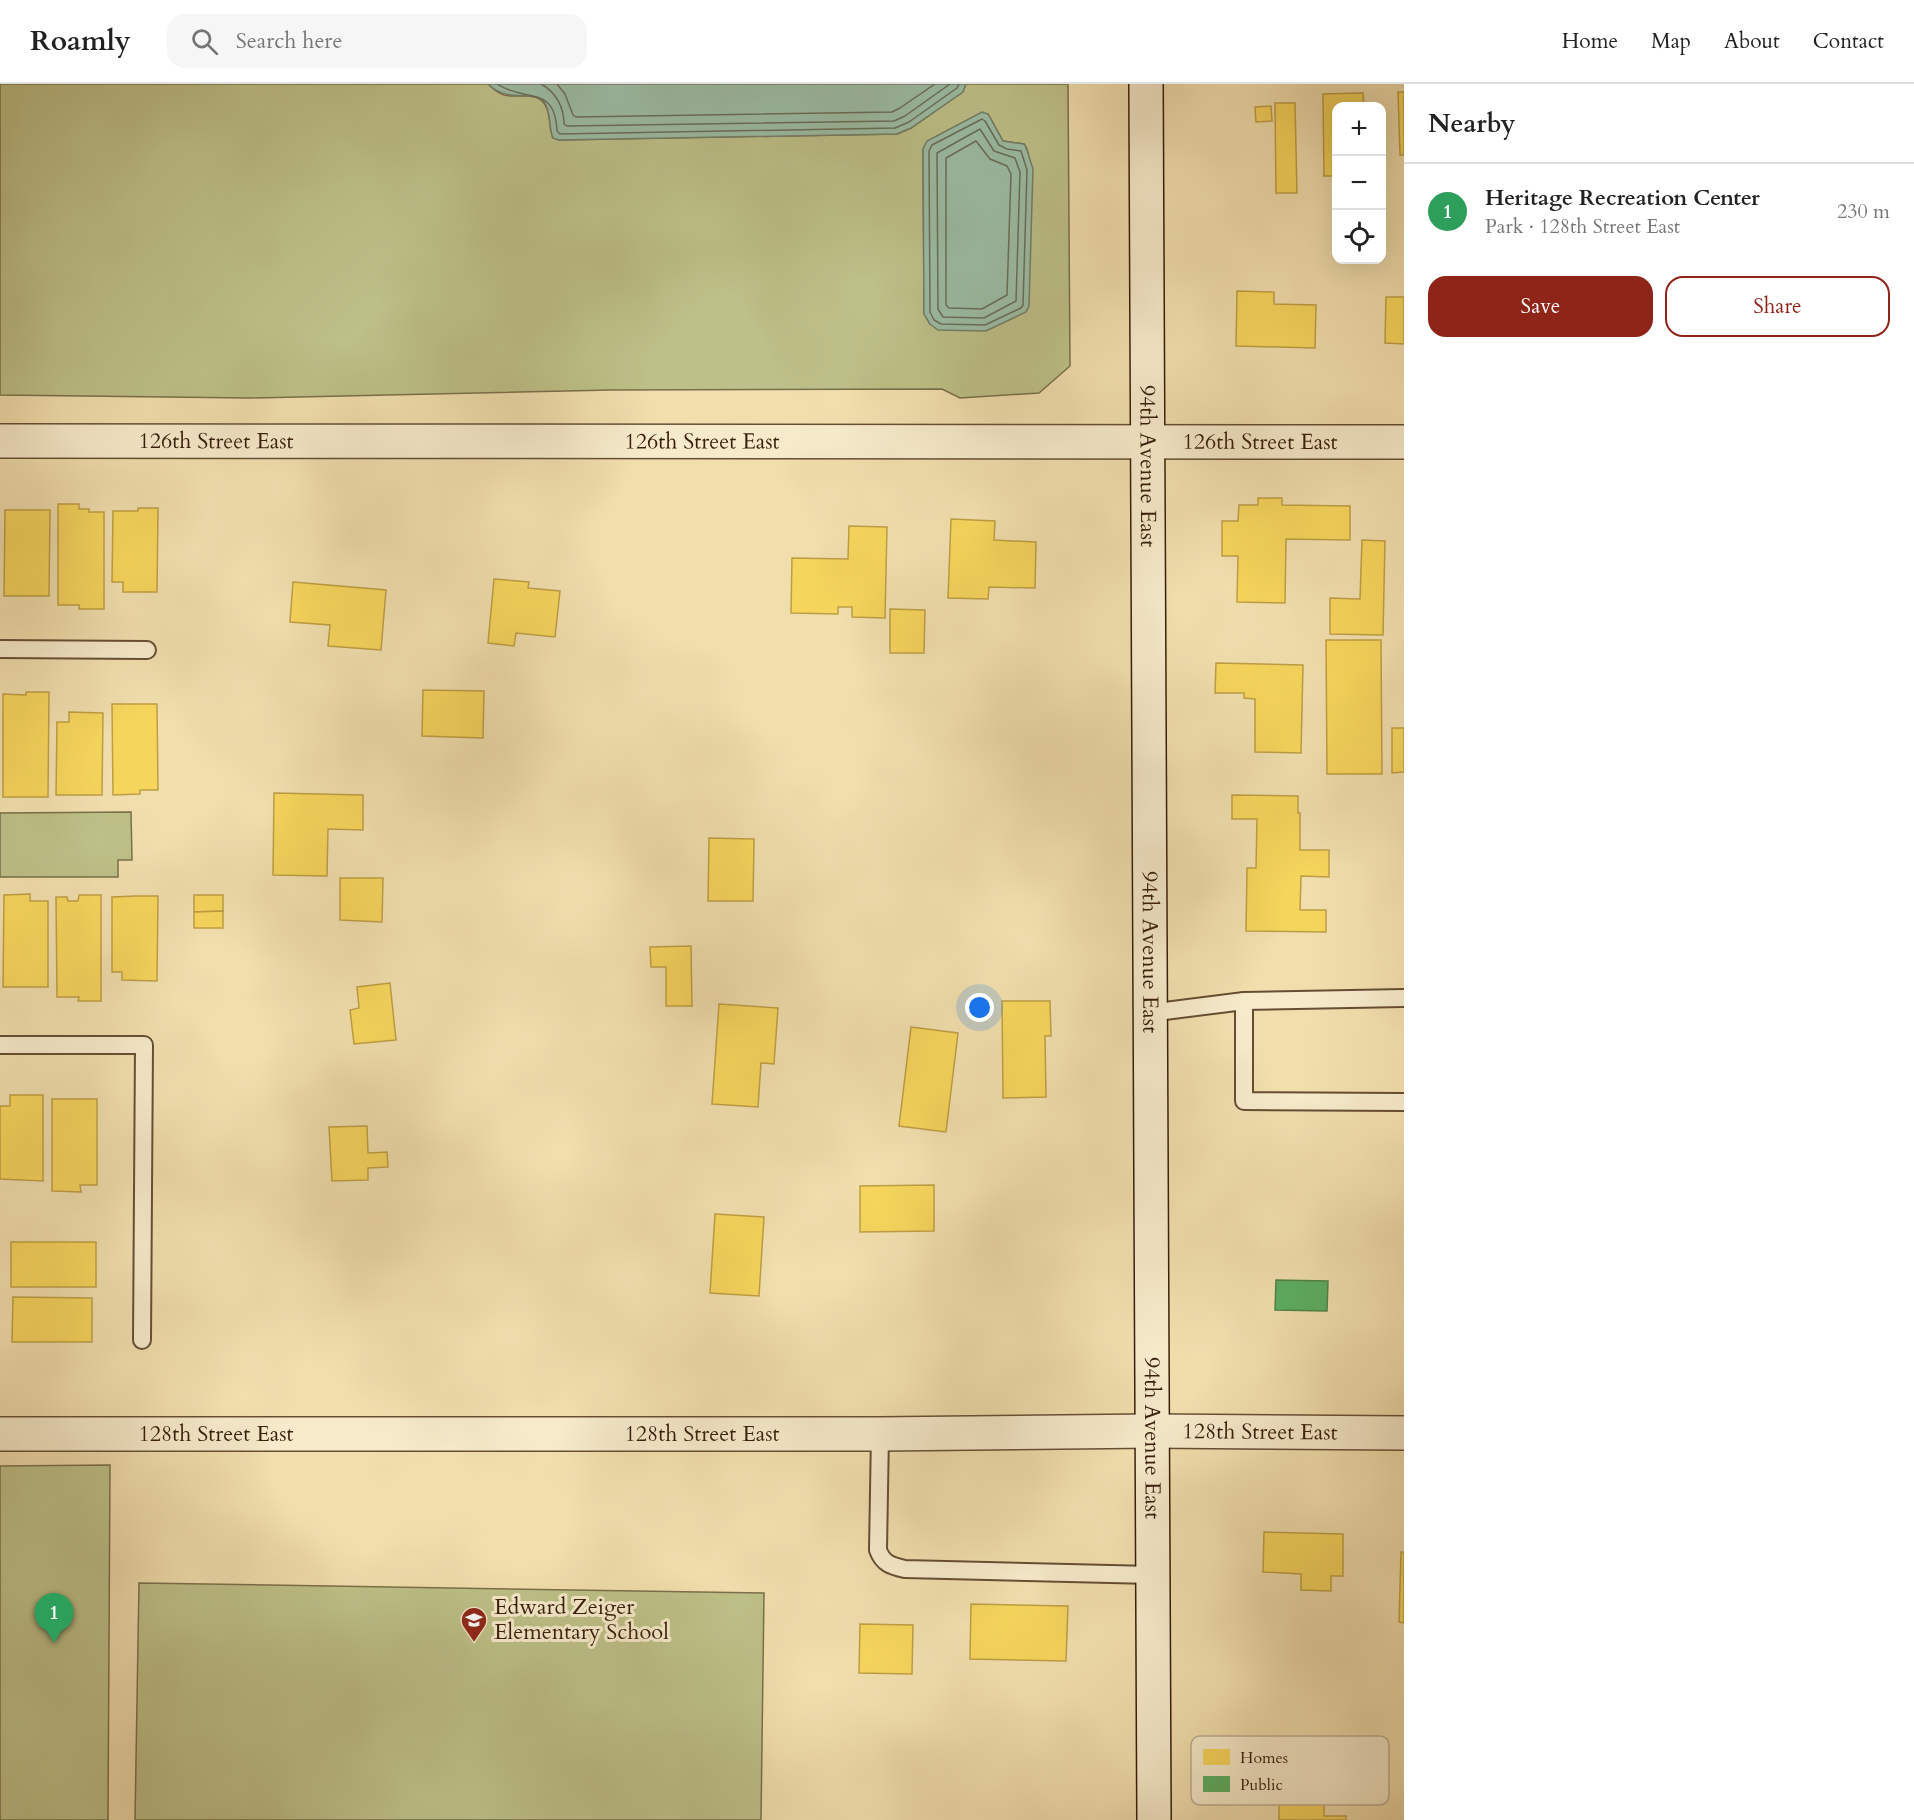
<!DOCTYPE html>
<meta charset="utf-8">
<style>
:root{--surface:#fff;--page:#f6f6f6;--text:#222;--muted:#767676;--line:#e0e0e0;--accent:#8f2418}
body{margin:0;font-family:Cardo,serif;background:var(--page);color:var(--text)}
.controls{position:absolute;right:18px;top:18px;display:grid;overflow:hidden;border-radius:12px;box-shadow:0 6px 24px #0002}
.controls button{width:54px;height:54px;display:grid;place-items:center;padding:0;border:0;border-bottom:2px solid var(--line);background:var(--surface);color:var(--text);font:30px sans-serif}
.you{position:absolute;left:980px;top:924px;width:21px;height:21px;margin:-15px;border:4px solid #fff;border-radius:50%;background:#1a73e8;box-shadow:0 0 0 9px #1a73e833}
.badge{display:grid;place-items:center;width:39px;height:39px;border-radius:50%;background:var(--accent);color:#fff;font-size:20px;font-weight:700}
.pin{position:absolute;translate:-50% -50px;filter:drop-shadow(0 2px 3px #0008)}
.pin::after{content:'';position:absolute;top:32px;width:21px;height:18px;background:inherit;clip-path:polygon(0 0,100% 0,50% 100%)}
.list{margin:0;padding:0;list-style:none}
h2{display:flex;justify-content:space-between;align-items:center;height:78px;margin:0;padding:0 24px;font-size:26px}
h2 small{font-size:20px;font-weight:400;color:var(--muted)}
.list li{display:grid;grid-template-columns:39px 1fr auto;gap:18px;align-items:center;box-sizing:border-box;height:96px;padding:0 24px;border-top:2px solid var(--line)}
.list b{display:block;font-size:22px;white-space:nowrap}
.list p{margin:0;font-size:20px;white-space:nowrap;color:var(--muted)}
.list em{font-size:20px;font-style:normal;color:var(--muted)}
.actions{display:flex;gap:12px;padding:18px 24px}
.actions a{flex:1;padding:14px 0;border:2px solid var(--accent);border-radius:18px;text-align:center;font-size:21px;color:var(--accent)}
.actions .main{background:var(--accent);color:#fff}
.icon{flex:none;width:33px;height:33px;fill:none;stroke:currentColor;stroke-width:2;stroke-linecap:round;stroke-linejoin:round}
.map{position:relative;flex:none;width:1404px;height:1736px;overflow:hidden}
header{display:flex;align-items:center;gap:36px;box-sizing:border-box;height:84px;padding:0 30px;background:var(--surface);border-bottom:2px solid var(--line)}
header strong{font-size:28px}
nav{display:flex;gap:33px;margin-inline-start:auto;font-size:21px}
.search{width:420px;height:54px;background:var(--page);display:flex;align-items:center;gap:15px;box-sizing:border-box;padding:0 21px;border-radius:18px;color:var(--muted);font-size:22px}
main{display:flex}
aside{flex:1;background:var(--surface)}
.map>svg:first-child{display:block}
.green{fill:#bdc088;stroke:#7a6f4a;stroke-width:1.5;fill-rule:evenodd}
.water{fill:#9bbda6;stroke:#737d68;stroke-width:1.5}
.homes{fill:#f6d55c;stroke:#bd9e44;stroke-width:1.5}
.public{fill:#5aae61;stroke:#508347;stroke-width:1.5}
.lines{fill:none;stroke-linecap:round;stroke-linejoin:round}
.shore{stroke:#696e58;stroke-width:1.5}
.service-casing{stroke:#664e34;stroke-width:20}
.minor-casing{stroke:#664e34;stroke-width:36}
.tertiary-casing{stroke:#664e34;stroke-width:36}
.secondary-casing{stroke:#371e0b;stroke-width:36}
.service{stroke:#f6eaca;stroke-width:16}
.minor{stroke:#f6eaca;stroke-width:33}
.tertiary{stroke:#f6eaca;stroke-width:33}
.secondary{stroke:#f6eaca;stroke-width:33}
.labels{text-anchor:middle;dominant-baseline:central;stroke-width:6;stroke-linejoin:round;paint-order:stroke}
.street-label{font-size:22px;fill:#371e0b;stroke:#f6eaca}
.poi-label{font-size:22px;fill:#371e0b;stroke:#f6eaca;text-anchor:start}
.key{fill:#f6eaca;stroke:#bdad91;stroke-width:1.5}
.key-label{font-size:16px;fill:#371e0b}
</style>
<header>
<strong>Roamly</strong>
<div class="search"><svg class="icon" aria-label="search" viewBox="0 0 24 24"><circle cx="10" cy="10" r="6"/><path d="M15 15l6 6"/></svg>Search here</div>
<nav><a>Home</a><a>Map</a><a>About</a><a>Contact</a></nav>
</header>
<main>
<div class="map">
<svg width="1404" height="1736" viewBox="0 0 1404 1736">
<rect width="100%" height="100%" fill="#f1dead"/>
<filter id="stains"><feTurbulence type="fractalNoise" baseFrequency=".00333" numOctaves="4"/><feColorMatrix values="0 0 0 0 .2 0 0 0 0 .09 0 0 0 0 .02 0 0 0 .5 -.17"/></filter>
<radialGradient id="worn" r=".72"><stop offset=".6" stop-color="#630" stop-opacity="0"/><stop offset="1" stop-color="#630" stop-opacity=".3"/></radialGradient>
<g class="green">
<path d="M0,0H488C493,5 498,9 504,11C517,15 537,6 545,21C552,32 548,43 553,54L559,56L897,50L911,44L962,8L966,0H1068L1070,282L1039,309L960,314L942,305L611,306L249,314L0,311ZM988,30L1003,57L1024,60L1027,65L1029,77L930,240L924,229L923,66Z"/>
<polygon points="131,728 132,776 118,776 118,793 0,793 0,729"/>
<polygon points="110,1381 108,1736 0,1736 0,1382"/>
<polygon points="139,1499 764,1509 761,1736 135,1736"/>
</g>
<g class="water">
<path d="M488,0H966L963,8L911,44L897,50L559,56L553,54C548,43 552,29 544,18C533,5 508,20 488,0Z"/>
<path d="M982,28L988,30L1003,57L1024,60C1029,67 1029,76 1033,84L1029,222L1026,228L986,247L938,246L930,240L924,230L923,65L927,57Z"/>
</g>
<g class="homes">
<polygon points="1398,8 1404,8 1404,71 1400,71"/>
<polygon points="1363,9 1364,22 1336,22 1336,92 1324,92 1323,10"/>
<polygon points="1275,19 1295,19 1297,109 1276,109"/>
<polygon points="1271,22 1272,37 1256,38 1255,23"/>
<polygon points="1237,207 1274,208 1274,220 1316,221 1315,264 1236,262"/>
<polygon points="1386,213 1404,213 1404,260 1385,259"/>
<polygon points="1258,414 1282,414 1282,421 1350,422 1350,456 1286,455 1285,519 1237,518 1238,472 1222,472 1222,437 1238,437 1239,421 1258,421"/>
<polygon points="58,420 79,420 79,425 89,425 89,428 104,428 104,525 79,525 79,521 58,521"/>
<polygon points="138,424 158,424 157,508 123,508 123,498 112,498 113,427 138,427"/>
<polygon points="5,426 50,426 49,512 4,512"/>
<polygon points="951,435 995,437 994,456 1036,458 1035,504 989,503 988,515 948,514"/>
<polygon points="849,442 887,443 885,534 852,533 852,523 838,523 838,530 791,529 792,474 848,475"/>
<polygon points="1362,456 1385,457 1383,551 1330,550 1330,514 1360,515"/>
<polygon points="494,495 529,498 528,504 560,507 555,553 516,549 514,562 488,559"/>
<polygon points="293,498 386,506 381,566 328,562 330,541 290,538"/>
<polygon points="890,525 925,526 924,569 890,569"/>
<polygon points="1326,556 1381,556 1382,690 1327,690"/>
<polygon points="1216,579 1303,581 1301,669 1255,668 1255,615 1244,614 1244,609 1215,609"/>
<polygon points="423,606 484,607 483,654 422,652"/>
<polygon points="26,608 49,608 48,713 3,713 3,610 26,611"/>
<polygon points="112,620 157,620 158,706 140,706 140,710 113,711"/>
<polygon points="69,628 103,629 102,711 56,711 57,638 69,638"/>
<polygon points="1392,644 1404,644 1404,688 1392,689"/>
<polygon points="274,709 363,711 363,746 328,745 327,792 273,791"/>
<polygon points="1232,711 1298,712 1298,729 1300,729 1300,766 1329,766 1329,793 1301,792 1300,826 1326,826 1326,848 1246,847 1247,784 1256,784 1257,735 1232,735"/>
<polygon points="709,754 754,755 753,817 708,817"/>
<polygon points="340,794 383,794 382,838 340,836"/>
<polygon points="30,810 30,817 48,817 48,903 3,903 4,811"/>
<polygon points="79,811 101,811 101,917 78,917 79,913 57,913 56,813 67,813 68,817 78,817"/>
<polygon points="194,811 223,811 223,827 194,828"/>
<polygon points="136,812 158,812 157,897 122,896 122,888 112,888 112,813"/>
<polygon points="223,827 223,844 194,844 194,828"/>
<polygon points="691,862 692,922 666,922 666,883 651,883 650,863"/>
<polygon points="390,899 396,956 354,960 350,926 359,924 357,903"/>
<polygon points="1002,917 1050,917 1051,952 1045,952 1046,1013 1003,1014"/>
<polygon points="719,920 778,924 774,980 761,979 758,1023 712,1020"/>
<polygon points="911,943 958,949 946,1048 899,1042"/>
<polygon points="10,1011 43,1011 43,1097 0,1095 0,1022 10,1022"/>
<polygon points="52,1015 97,1015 97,1101 80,1101 81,1108 52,1107"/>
<polygon points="367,1042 368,1069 387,1068 388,1083 368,1084 368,1096 332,1097 329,1043"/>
<polygon points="934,1101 934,1147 860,1148 860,1102"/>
<polygon points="715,1130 764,1133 759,1212 710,1209"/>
<rect x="11" y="1158" width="85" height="45"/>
<polygon points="13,1213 92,1214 92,1258 12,1258"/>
<polygon points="1264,1448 1343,1450 1343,1492 1331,1492 1331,1507 1301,1506 1301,1490 1263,1488"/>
<polygon points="1401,1468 1404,1468 1404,1539 1399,1538"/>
<polygon points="971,1520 1068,1522 1066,1577 970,1575"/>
<polygon points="860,1540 913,1541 912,1590 859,1589"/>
<polygon points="1279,1698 1324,1698 1324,1732 1346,1732 1346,1736 1279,1736"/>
</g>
<polygon class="public" points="1276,1196 1328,1197 1327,1227 1275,1226"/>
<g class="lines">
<g class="shore">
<path d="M497,0C525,19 555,0 557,47L560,50L895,44L909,38L957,4L959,0"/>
<path d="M541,0C556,8 564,23 564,40L567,42L894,37L905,32L950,0"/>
<polyline points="557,0 565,10 573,31 576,33 892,28 900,24 935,0"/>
<polygon points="982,35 985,37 999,61 1007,65 1021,67 1027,86 1023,221 1021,224 985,241 941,240 934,236 930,228 929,67 932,61"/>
<polygon points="980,45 994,67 1015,74 1020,88 1016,217 984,234 943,233 938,225 937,69"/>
<polygon points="976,57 990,75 1007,82 1011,90 1007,211 982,225 949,224 946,221 946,74"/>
</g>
<g class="service-casing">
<g id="service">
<polyline points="0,565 147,566"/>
<polyline points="1244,917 1244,1017 1404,1018"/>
<polyline points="1149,929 1244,917 1404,914"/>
<polyline points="0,961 144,961 142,1256"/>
<path d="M880,1350L878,1466C883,1480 892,1482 905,1485L1152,1491"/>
</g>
</g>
<g class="minor-casing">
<g id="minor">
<path id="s1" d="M0,357L1404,358"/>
</g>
</g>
<g class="tertiary-casing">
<g id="tertiary">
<path id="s2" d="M0,1350H880L1152,1347L1404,1349"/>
</g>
</g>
<g class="secondary-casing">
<g id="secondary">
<path id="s3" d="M1146,0L1154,1736"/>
</g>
</g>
<use href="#service" class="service"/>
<use href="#minor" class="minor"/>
<use href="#tertiary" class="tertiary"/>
<use href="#secondary" class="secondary"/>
</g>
<defs>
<g id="school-pin" transform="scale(1.35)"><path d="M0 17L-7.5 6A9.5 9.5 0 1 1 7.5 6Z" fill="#8f2418" stroke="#f6eaca"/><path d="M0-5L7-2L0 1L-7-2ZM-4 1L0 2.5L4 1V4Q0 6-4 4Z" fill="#fff"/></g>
</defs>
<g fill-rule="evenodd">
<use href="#school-pin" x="474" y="1536"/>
</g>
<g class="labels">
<g class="street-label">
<text stroke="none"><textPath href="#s1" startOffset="216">126th Street East</textPath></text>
<text stroke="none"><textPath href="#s1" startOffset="702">126th Street East</textPath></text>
<text stroke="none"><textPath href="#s1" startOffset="1260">126th Street East</textPath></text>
<text stroke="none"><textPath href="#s3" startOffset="382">94th Avenue East</textPath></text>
<text stroke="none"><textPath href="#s3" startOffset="868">94th Avenue East</textPath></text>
<text stroke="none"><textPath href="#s2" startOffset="1260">128th Street East</textPath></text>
<text stroke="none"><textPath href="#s2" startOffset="216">128th Street East</textPath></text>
<text stroke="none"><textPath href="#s2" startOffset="702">128th Street East</textPath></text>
<text stroke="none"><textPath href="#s3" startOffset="1354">94th Avenue East</textPath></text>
</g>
<g class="poi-label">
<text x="494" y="1523">Edward Zeiger<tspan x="494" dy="25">Elementary School</tspan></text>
</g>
</g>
<rect x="1191" y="1652" width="198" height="69" rx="9" class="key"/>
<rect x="1203" y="1665" width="27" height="16" fill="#f6d55c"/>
<rect x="1203" y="1692" width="27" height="16" fill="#5aae61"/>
<g class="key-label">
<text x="1240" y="1679">Homes</text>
<text x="1240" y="1706">Public</text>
</g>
<rect width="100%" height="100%" filter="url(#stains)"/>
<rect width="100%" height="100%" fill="url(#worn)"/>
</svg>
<div class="controls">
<button>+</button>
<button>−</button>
<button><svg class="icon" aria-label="locate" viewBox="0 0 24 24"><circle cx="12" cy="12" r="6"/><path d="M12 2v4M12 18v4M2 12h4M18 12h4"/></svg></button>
</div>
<div class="you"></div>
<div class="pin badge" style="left:54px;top:1559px;background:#2e9e5b">1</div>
</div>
<aside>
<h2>Nearby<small></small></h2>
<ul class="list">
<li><span class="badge" style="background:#2e9e5b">1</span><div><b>Heritage Recreation Center</b><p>Park · 128th Street East</p></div><em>230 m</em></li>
</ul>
<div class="actions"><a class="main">Save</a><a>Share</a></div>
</aside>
</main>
